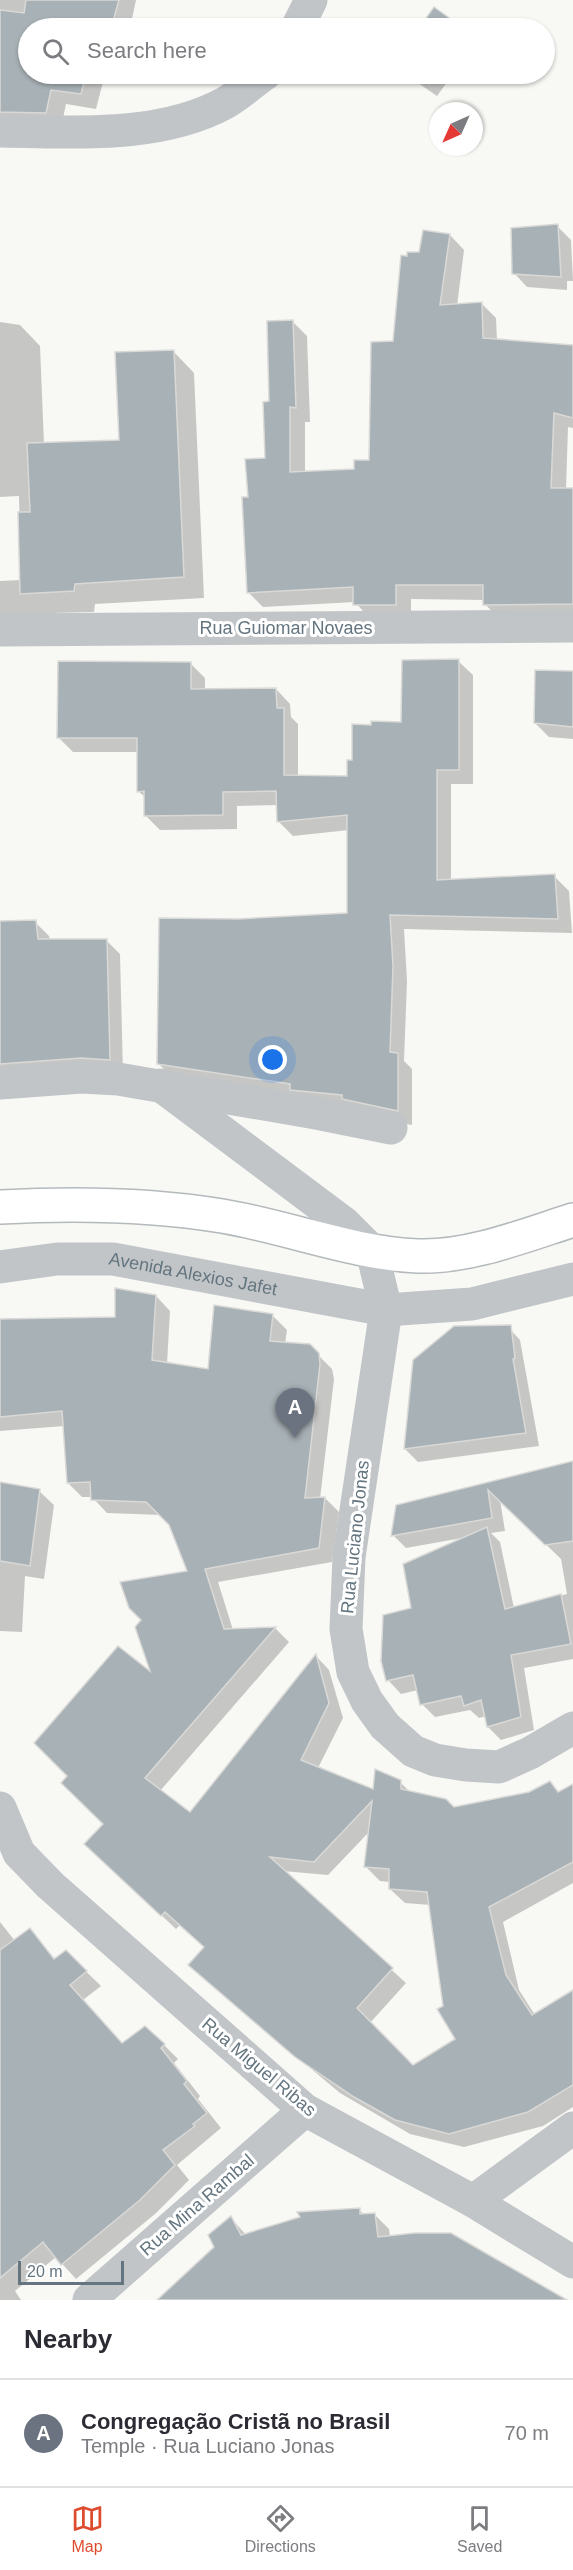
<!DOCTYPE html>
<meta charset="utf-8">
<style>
:root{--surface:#fff;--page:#f7f7f7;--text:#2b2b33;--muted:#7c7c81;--line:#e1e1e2;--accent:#de4c2f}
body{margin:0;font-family:Helvetica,sans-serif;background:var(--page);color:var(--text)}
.compass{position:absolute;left:429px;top:102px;width:54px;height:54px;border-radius:50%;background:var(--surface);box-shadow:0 2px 4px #0004;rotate:225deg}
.scale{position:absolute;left:18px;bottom:15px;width:106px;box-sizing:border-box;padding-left:6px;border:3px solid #64757f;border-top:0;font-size:16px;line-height:21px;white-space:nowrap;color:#64757f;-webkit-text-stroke:4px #fff;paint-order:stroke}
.you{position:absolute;left:273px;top:1060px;width:21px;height:21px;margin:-15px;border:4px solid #fff;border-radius:50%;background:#1a73e8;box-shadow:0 0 0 9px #1a73e833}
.badge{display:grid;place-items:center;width:39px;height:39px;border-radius:50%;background:var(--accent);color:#fff;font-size:20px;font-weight:700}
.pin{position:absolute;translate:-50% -50px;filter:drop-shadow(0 2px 3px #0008)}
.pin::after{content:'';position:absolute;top:32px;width:21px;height:18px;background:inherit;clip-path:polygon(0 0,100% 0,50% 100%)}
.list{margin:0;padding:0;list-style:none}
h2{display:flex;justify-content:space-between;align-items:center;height:78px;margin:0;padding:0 24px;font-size:26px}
h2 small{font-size:20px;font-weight:400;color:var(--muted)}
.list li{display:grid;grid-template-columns:39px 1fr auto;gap:18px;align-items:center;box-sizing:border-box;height:108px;padding:0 24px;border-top:2px solid var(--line)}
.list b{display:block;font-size:22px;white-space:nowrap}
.list p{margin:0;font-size:20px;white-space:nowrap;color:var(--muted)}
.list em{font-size:20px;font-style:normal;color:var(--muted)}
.icon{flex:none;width:33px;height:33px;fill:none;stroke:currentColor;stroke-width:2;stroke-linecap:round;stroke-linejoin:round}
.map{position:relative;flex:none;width:573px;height:2300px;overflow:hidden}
.search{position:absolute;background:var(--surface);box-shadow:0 2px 4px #0004;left:18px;right:18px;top:18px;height:66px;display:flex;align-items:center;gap:15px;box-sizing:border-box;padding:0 21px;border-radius:33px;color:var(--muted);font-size:22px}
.sheet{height:186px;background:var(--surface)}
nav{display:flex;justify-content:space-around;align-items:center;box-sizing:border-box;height:84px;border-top:2px solid var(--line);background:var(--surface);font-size:16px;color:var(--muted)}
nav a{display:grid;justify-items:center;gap:3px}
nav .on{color:var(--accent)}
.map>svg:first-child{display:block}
.shadow{fill:#0003;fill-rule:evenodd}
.building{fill:#a8b1b6;stroke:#d9d9d7;stroke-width:1.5;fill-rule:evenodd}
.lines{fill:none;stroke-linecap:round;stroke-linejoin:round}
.major-casing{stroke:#b4b9bc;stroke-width:36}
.minor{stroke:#c1c5c8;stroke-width:33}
.major{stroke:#fff;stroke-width:33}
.labels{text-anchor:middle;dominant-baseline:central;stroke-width:6;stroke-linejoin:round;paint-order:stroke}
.street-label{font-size:18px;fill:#64757f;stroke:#fff}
</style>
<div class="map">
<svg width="573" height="2300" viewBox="0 0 573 2300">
<rect width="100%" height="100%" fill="#f8f8f5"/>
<g class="shadow">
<polygon points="0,0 136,0 130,28 28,28 28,74 105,74 96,109 66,104 61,128 0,126"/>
<polygon points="434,9 462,28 421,28"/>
<polygon points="405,74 453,74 437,96"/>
<polygon points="557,226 571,240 573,281 567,281 567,290 527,287 514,273"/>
<polygon points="450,235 464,250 457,306 481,303 496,318 497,341 573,359 573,428 568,427 566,489 573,490 573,619 499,619 485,604 484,600 411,599 411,619 370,619 355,602 263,607 248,592 250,498 266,460 271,403 292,321 307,336 310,422 305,422 305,473 355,471 370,462 395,342 420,254"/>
<polygon points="0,322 20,325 40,346 44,444 121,441 174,352 194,373 204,598 95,604 94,612 55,613 56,626 0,626 0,581 21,580 19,496 0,497"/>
<polygon points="458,661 473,675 473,784 451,784 451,881 554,876 569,891 572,933 404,929 407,981 404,1061 412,1069 412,1125 174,1079 159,1064 238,920 348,914 349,830 293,836 278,821 278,805 237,806 237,829 160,830 145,815 146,798 138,791 139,752 73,752 58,737 190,663 205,678 205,690 276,689 290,704 291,717 298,724 298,777 349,778 354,761 372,727 403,724"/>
<polygon points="573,672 573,739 549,737 535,723"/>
<polygon points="35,922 49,936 50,941 106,940 120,954 123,1073 0,1079 0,926"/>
<path d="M156,1296L170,1311L167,1364L210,1371L273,1316L287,1330L285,1344L309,1346L332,1369L334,1379L320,1499L325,1498L339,1512L332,1562L218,1582L233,1630L275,1628L289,1642L160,1791L190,1814L316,1656L329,1670L343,1718L318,1768L374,1791L400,1782L411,1793L453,1809L530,1793L550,1783L560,1793L573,1786V1883L503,1922L519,1990L535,2015L573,1992V2107L543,2126L464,2147L410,2134L340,2093L204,1979L190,1965L205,1948L180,1925L176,1929L100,1858L105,1824L189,1572L171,1524L162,1515L107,1513L92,1497H82L68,1483L64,1426L0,1431V1320L117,1318ZM369,1832L365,1866L380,1881L390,1882V1889L405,1903L431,1905L445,2007L457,2040L412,2067L370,2023L406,1983L283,1871L328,1875Z"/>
<polygon points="507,1326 520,1340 539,1446 418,1462 405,1449"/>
<path d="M573,1463V1659L524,1668L534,1730L501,1740L488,1727L486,1716L479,1718L470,1710L435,1717L422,1704L418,1690L401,1694L388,1680L412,1610L462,1538L406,1548L393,1535L397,1506ZM500,1500L561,1559L567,1594L514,1608L500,1542L491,1533L505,1531Z"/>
<polygon points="0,1483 39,1491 54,1505 44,1579 25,1576 22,1632 0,1631"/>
<polygon points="0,1922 15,1941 29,1930 56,1960 66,1952 101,1986 83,2000 123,2044 164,2045 178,2059 174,2063 200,2096 198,2099 221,2128 177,2165 189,2180 155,2214 76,2279 56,2257 15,2291 21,2300 0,2300"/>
<polygon points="359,2210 365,2215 375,2215 389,2229 390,2237 563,2300 159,2300 216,2247 231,2218 246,2235"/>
</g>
<g class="building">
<polygon points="26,0 119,0 111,28 28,28 28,74 86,74 81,94 51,90 46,113 0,112 0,10 24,13"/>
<polygon points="434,7 462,27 461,28 419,28"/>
<polygon points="407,74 430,74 423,84"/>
<polygon points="558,224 561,277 512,274 511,228"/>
<polygon points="423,230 450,234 440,305 482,302 483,338 573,345 573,418 554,413 551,488 573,488 573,604 483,605 483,585 396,585 396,605 353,605 353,587 247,593 242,497 248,497 245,459 265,458 263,402 269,401 267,321 293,320 296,408 290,407 290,472 354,469 354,460 369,460 371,342 393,341 401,255 407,256 407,252 419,252"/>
<polygon points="174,350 184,577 75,584 74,591 20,594 18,512 30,512 27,443 119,440 115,352"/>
<polygon points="459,659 459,770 437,770 437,880 555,874 558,919 390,915 393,966 390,1052 398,1053 398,1111 342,1099 342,1095 290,1090 290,1084 157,1064 159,918 238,919 347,913 347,815 277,822 276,791 223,792 223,815 144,816 144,791 137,792 137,738 57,738 58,661 191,662 191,689 276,688 277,708 284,708 284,775 347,776 347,760 352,760 352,724 371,725 371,721 401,722 402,660"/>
<polygon points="535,670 573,671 573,727 534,723"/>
<polygon points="36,920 38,939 107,939 110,1060 81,1058 0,1064 0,921"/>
<path d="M115,1288L156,1295L152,1360L208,1369L214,1305L273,1314L270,1341L310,1344L319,1353L320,1364L305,1498L325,1497L319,1548L205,1569L224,1629L276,1627L145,1778L190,1812L316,1654L329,1703L301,1760L373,1789L375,1769L401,1780V1789L446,1799L454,1807L529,1792L550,1781L558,1792L573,1784V1862L489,1907L506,1975L532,2015L573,1990V2085L528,2112L449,2134L395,2120L354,2097L295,2057L188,1965L204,1947L165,1912L161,1916L84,1844L103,1824L61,1783L67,1776L34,1743L118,1646L150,1671L135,1627L141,1620L129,1608L120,1582L187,1571L169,1525L146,1502L91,1500L90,1482L67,1483L62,1411L0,1417V1319L115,1317ZM372,1801L364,1867L389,1869V1889L427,1892L443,2006L437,2009L455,2039L413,2065L357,2008L393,1968L270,1857L314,1862Z"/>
<polygon points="511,1325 515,1358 513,1359 526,1433 404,1449 413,1360 454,1326"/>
<polygon points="573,1461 573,1541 545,1545 488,1490 492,1518 391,1536 396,1505"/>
<polygon points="0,1482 40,1489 30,1566 0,1561"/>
<polygon points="487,1527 505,1609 561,1594 571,1644 511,1655 521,1717 487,1727 481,1700 464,1706 461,1696 420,1705 413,1675 386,1681 381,1661 383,1615 411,1608 403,1564"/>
<polygon points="30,1928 54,1959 66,1950 87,1971 70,1985 122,2043 145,2026 165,2044 161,2048 187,2081 184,2084 207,2113 193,2124 195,2126 163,2150 175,2165 140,2200 61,2265 43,2242 0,2278 0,1950"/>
<polygon points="360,2208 360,2214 375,2213 378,2237 415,2233 451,2233 567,2300 157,2300 214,2247 208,2235 231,2216 241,2235 300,2217 297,2212"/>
</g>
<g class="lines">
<g class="major-casing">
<path id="major" d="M0,1207C74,1203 149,1204 222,1216C288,1227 351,1253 418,1256C468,1258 526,1235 573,1220"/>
</g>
<g class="minor">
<polyline points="297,28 311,0"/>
<path d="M0,131C72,132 159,139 225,103C239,95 252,83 265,74"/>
<polyline points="0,630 573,626"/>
<polyline points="0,1083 82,1077 118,1079 316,1113 391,1128"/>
<polyline points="160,1085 344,1223 372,1251 386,1310 349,1557 346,1629 353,1672 367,1701 385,1726 413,1751 435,1760 466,1765 499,1767 530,1753 573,1728"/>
<path id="s1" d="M0,1267L57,1259H113L386,1310L472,1304L573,1279"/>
<polyline points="0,1808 19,1853 50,1885 305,2110 473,2201 573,2262"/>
<polyline points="473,2201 573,2128"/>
<polyline points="89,2300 305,2110"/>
</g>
<use href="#major" class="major"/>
</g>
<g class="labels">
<g class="street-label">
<text x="286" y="628">Rua Guiomar Novaes</text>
<text stroke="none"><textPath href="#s1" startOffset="195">Avenida Alexios Jafet</textPath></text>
<text transform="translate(355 1537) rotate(-84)">Rua Luciano Jonas</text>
<text transform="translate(259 2067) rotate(40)">Rua Miguel Ribas</text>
<text transform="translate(197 2205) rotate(-41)">Rua Mina Rambal</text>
</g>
</g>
</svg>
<svg class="compass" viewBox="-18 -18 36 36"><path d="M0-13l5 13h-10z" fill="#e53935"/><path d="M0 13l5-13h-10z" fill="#7c7c81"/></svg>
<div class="scale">20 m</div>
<div class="you"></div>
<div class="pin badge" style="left:295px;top:1438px;background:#6b7280">A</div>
<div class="search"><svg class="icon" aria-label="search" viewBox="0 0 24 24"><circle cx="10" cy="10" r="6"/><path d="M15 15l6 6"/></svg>Search here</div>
</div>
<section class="sheet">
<h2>Nearby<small></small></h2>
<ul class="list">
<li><span class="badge" style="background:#6b7280">A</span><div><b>Congregação Cristã no Brasil</b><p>Temple · Rua Luciano Jonas</p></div><em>70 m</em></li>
</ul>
</section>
<nav>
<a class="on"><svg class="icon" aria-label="map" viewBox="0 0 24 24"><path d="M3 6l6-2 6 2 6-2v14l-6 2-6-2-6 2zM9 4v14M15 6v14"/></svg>Map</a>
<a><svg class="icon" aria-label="directions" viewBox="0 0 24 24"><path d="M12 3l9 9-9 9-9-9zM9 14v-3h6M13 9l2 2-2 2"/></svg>Directions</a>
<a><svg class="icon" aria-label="saved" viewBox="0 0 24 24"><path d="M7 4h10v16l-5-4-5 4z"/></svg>Saved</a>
</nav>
